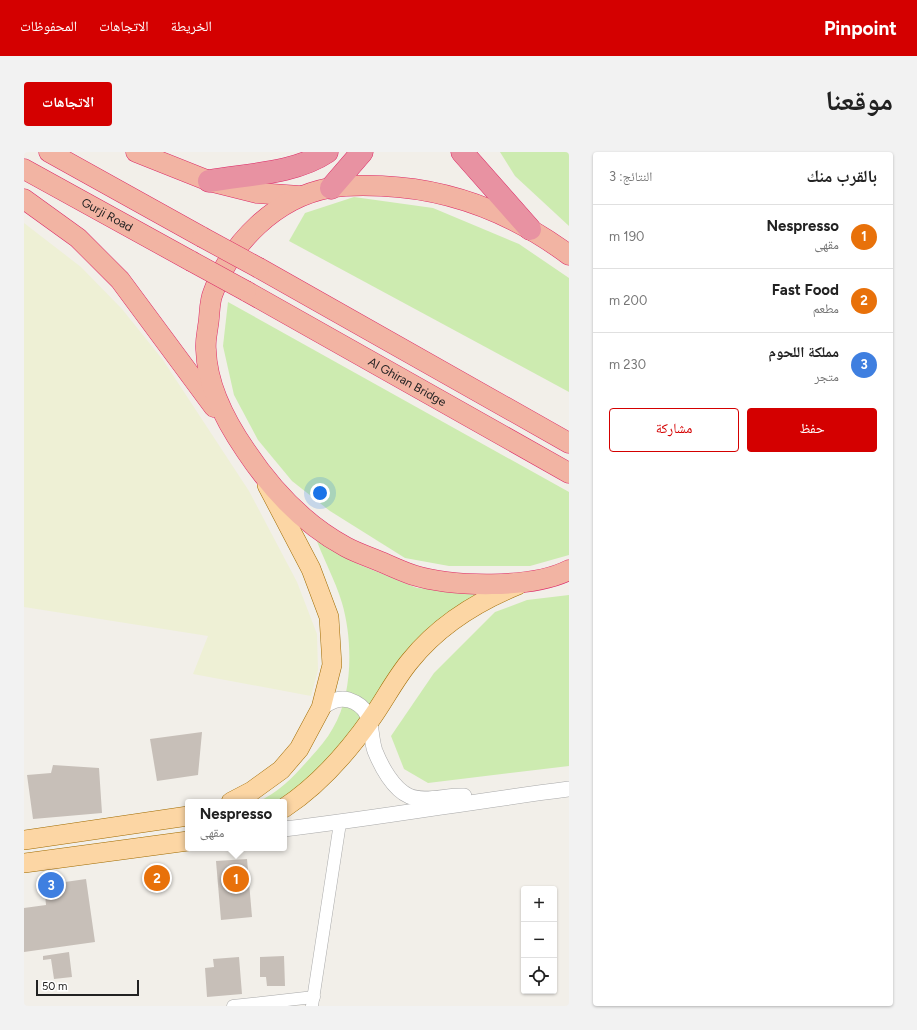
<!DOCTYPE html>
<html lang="ar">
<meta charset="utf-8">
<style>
:root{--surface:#fff;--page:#f2f2f2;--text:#222;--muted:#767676;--line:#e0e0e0;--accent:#d40000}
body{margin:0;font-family:Figtree,"Noto Naskh Arabic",sans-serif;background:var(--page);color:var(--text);direction:rtl}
.controls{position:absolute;right:12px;bottom:12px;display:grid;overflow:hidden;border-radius:4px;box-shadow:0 1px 3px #0004}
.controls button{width:36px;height:36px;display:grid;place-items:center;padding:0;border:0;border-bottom:1px solid var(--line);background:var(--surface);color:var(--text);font:20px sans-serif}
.scale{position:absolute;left:12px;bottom:10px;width:103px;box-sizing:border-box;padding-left:4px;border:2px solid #222;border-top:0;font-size:11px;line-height:14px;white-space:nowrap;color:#222;-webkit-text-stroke:3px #fff;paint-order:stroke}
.you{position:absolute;left:296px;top:341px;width:14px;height:14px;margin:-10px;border:3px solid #fff;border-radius:50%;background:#1a73e8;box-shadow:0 0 0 6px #1a73e833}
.badge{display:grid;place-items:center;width:26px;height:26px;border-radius:50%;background:var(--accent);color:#fff;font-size:13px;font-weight:700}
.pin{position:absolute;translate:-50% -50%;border:2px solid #fff;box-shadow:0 1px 4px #0006}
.popup{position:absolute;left:161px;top:647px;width:102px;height:52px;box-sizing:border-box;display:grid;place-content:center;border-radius:4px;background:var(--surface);filter:drop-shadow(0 1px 3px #0005);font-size:13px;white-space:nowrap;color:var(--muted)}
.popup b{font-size:15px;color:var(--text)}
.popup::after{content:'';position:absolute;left:50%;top:100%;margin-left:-8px;border:8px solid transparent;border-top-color:var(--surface)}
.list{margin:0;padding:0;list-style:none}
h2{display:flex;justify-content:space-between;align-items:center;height:52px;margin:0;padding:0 16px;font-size:17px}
h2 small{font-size:13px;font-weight:400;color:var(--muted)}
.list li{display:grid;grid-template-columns:26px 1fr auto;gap:12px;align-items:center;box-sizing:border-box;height:64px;padding:0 16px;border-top:1px solid var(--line)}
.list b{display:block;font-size:15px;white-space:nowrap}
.list p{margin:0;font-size:13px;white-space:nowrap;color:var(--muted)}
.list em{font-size:13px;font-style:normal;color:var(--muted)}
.actions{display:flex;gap:8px;padding:12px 16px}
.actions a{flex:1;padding:9px 0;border:1px solid var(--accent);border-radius:4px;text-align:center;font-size:14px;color:var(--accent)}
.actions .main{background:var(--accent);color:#fff}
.icon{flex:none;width:22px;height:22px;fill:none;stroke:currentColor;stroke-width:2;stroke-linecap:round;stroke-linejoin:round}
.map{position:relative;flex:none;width:545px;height:854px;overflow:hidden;direction:ltr;border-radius:4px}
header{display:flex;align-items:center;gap:24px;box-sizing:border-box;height:56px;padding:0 20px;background:var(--accent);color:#fff}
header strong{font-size:19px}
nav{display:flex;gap:22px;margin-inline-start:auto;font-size:14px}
.intro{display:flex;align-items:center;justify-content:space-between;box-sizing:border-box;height:96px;padding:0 24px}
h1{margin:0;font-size:28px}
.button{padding:10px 18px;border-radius:4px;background:var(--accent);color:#fff;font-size:14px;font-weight:700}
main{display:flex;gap:24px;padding:0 24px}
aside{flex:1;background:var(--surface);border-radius:4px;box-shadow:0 1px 3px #0004}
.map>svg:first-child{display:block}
.farmland{fill:#eef0d5}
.grass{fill:#cdebb0}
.building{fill:#c7bfb8}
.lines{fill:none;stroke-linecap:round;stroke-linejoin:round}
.minor-casing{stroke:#a9a9a9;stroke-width:13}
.tertiary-casing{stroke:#a9a9a9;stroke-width:16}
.primary-casing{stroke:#a06b00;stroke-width:20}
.trunk-casing{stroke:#dc2a67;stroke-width:21}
.motorway-casing{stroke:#dc2a67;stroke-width:23}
.minor{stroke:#fff;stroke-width:12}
.tertiary{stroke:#fff;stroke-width:15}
.primary{stroke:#fcd6a4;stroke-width:19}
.trunk{stroke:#f2b4a3;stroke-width:20}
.motorway{stroke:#e892a2;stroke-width:22}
.trunk-bridge-casing{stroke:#dc2a67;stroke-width:21;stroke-linecap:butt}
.trunk-bridge{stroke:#f2b4a3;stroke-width:20}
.labels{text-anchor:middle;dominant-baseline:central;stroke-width:3;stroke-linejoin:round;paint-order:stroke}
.street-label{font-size:12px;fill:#222;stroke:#fff}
</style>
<header>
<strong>Pinpoint</strong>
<nav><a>الخريطة</a><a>الاتجاهات</a><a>المحفوظات</a></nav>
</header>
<div class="intro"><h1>موقعنا</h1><a class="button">الاتجاهات</a></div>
<main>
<aside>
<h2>بالقرب منك<small>النتائج: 3</small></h2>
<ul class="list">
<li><span class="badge" style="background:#e8710a">1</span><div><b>Nespresso</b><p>مقهى</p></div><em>190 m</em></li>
<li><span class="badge" style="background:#e8710a">2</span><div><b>Fast Food</b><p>مطعم</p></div><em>200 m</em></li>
<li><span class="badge" style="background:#3f7fe0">3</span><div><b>مملكة اللحوم</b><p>متجر</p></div><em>230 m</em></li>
</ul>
<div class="actions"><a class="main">حفظ</a><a>مشاركة</a></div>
</aside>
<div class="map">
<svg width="545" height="854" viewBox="0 0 545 854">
<rect width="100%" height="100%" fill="#f2efe9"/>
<polygon class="farmland" points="0,71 57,115 98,157 139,208 225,339 273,430 293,482 294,518 287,544 169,522 184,484 0,455"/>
<g class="grass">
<polygon points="476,0 545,0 545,74 491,24"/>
<polygon points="330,45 409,56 495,92 545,126 545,240 265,89 281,61"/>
<polygon points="204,150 545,340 545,403 506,414 425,414 381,406 306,359 268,329 234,288 210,243 199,194"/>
<path d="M290,381L304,394L334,412L393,436L457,440L316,598L256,650H233C255,641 271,623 287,605C295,596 303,587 309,576C329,543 329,488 318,451C311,427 298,405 290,381Z"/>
<polygon points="545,443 545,614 404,631 380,617 367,584 410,521 471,460 503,448"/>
</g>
<g class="building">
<polygon points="178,580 174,623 133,629 126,587"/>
<polygon points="29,613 75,616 78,661 9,667 3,623 27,621"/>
<polygon points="223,707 228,765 197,768 192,709"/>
<polygon points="62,727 71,790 0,800 0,756 22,753 20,733"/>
<polygon points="45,800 48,825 30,827 27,807 19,808 19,804"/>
<polygon points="260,804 261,834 243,834 242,825 236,825 236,805"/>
<polygon points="215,805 218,842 183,845 181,816 190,815 189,807"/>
</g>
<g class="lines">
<g class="minor-casing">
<g id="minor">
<polyline points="209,854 290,845"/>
<polyline points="288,854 316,671"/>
</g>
</g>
<g class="tertiary-casing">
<g id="tertiary">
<path d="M297,556C306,550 314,545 325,548C352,557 344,579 351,599C357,614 369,637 385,644C399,651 424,643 440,644"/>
<path d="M260,677C355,666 450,649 545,637"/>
</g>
</g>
<g class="primary-casing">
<g id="primary">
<polyline points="207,650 228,639 257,618 275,597 297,556 308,513 305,465 287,417 243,333"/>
<path d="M260,656C295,633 323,601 347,567C360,549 371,527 386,509C414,474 452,450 494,433"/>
<polyline points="0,688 164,664"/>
<polyline points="0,711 164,689"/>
</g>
</g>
<g class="trunk-casing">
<g id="trunk">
<polyline points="25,0 178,85"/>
<polyline points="112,0 185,29 233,41 276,44"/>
<path id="s1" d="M0,17L167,109"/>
<polyline points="0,47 54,86 96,128 190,255"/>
<path d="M545,103C490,62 427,37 358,34C341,33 322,33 305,36C252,46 207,90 189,141C185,150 186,163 184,174C183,182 181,190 182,198C183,235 202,270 222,299C248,338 281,373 322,395C335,402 349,406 362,412C371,416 380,420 389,423C428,435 508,437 545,418"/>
<polyline points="235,116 545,291"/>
<path id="s2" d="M222,139L545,321"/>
</g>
</g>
<g class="motorway-casing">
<g id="motorway">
<polyline points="438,0 506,77"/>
<path d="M185,29C224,22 270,22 303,0"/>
<polyline points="307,36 338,0"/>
</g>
</g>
<use href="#minor" class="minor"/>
<use href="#tertiary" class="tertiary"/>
<use href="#primary" class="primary"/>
<use href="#trunk" class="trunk"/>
<use href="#motorway" class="motorway"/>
<g class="trunk-bridge-casing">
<g id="trunk-bridge">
<polyline points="178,85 235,116"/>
<polyline points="167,109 222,139"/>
</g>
</g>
<use href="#trunk-bridge" class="trunk-bridge"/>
</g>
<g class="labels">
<g class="street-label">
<text stroke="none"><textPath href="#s1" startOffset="95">Gurji Road</textPath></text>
<text stroke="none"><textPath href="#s2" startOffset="185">Al Ghiran Bridge</textPath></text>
</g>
</g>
</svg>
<div class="controls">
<button>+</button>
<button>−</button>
<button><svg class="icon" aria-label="locate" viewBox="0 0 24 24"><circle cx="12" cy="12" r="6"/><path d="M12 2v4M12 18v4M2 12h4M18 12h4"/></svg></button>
</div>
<div class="scale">50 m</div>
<div class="you"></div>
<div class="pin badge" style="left:212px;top:727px;background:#e8710a">1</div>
<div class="popup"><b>Nespresso</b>مقهى</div>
<div class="pin badge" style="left:133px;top:726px;background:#e8710a">2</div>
<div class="pin badge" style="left:27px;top:733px;background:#3f7fe0">3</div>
</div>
</main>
